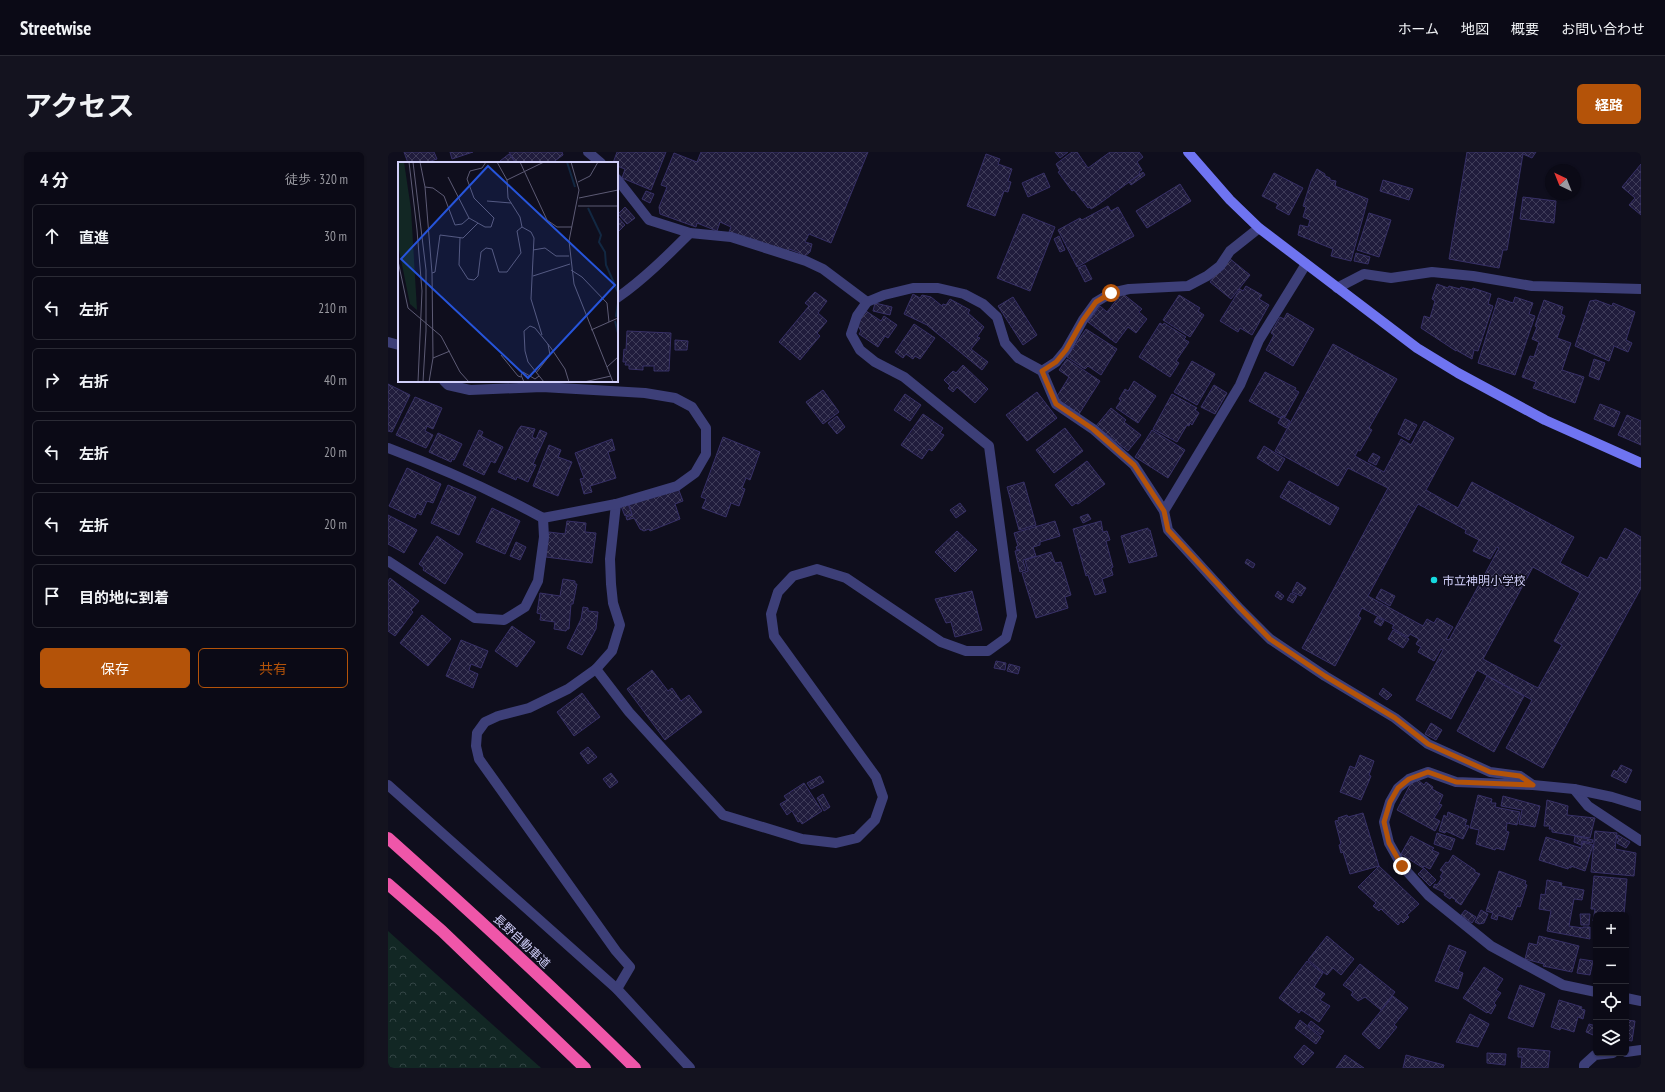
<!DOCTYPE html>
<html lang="ja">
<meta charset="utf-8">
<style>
:root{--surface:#0b0a16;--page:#14131f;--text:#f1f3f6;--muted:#9a9aa1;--line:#2b2b35;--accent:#b45309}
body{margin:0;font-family:"PT Sans Narrow","Noto Sans JP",sans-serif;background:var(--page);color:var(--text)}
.controls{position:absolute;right:12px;bottom:12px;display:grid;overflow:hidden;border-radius:6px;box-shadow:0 1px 3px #0004}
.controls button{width:36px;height:36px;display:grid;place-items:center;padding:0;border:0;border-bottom:1px solid var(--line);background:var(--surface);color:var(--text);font:20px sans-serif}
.compass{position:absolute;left:1157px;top:12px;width:36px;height:36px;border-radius:50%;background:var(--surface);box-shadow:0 1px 3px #0004;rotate:317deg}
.stop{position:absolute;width:12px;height:12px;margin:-9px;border:3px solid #b45309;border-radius:50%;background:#fff}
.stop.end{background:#b45309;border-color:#fff;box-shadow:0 1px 4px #0008}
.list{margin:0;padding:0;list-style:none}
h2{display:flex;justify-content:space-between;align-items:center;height:52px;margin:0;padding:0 16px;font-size:17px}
h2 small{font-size:13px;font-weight:400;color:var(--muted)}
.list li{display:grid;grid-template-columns:26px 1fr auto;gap:12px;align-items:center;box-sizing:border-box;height:64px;margin:0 8px 8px;padding:0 8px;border:1px solid var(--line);border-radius:6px}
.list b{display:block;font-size:15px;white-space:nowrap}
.list em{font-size:13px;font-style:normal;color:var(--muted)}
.actions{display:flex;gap:8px;padding:12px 16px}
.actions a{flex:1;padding:9px 0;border:1px solid var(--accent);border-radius:6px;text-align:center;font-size:14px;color:var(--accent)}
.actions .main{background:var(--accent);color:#fff}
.icon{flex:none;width:22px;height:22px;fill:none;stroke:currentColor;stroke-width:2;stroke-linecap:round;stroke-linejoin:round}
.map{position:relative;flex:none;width:1253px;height:916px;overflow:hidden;border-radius:6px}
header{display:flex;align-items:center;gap:24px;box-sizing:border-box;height:56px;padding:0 20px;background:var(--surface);border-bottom:1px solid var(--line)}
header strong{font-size:19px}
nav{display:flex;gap:22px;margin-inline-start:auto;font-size:14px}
.intro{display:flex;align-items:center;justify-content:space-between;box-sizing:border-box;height:96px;padding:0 24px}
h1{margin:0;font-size:28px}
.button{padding:10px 18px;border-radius:6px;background:var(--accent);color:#fff;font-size:14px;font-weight:700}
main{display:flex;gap:24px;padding:0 24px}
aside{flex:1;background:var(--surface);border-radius:6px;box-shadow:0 1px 3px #0004}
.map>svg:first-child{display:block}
.forest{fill:url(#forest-crowns)}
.building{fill:url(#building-cross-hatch);stroke:#373066;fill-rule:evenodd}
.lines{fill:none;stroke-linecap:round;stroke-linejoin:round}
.street{stroke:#3d3f78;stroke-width:10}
.secondary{stroke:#6f74f1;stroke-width:10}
.highway{stroke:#ef56a9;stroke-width:12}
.route{stroke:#b45309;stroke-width:5}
.poi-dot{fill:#16d9df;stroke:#0f0e1d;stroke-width:1.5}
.labels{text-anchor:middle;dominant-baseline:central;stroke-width:3;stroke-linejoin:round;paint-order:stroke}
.poi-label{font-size:12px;fill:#d1cffa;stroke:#0f0e1d;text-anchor:start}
.street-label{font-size:12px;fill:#d1cffa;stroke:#0f0e1d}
.inset-river{fill:none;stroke:#122842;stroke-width:2}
.inset-road{fill:none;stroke:#5d5b75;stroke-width:1}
.view{fill:#2654da;fill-opacity:0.15;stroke:#2654da;stroke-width:2}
.inset-edge{fill:none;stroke:#d1cffa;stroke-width:2}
</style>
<header>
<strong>Streetwise</strong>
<nav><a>ホーム</a><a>地図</a><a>概要</a><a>お問い合わせ</a></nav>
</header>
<div class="intro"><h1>アクセス</h1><a class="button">経路</a></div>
<main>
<aside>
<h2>4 分<small>徒歩 · 320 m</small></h2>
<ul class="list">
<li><svg class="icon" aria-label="ahead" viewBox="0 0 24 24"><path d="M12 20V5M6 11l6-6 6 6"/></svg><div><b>直進</b></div><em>30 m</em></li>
<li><svg class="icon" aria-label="left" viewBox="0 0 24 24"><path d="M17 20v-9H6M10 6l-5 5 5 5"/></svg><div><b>左折</b></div><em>210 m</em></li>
<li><svg class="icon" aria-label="right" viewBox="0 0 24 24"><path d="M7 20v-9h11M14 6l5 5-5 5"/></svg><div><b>右折</b></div><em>40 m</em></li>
<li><svg class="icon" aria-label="left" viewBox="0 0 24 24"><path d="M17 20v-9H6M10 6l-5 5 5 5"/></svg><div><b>左折</b></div><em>20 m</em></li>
<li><svg class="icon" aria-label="left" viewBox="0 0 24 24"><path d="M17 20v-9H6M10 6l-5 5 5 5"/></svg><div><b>左折</b></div><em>20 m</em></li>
<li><svg class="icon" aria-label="arrive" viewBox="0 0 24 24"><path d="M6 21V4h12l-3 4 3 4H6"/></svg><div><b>目的地に到着</b></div></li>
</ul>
<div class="actions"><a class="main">保存</a><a>共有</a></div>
</aside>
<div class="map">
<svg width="1253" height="916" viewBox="0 0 1253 916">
<defs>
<pattern id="forest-crowns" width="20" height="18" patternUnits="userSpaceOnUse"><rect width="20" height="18" fill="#122724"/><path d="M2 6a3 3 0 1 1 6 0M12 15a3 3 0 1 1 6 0" fill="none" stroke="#334545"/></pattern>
<pattern id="building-cross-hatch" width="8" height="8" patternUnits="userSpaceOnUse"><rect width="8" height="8" fill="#201c3c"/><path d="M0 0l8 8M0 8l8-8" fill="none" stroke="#3f3c59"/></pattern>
</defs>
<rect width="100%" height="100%" fill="#0f0e1d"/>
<polygon class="forest" points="0,779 153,916 0,916"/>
<g class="building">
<polygon points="16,0 46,0 49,7 37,11 20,11"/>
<polygon points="62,0 85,0 64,7"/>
<polygon points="121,0 174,0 175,3 164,11 128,11"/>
<polygon points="229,0 278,0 263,38 234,26 237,17 229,14 229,11 225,11"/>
<polygon points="313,0 480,0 443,91 421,82 417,90 424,92 422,100 416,105 411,103 412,101 401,97 399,102 341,80 343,75 332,70 329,79 309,71 308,75 272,62 271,55 279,35 273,33 286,1 309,10"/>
<polygon points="667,0 680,0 672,6"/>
<polygon points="684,0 689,0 700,16 722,0 751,0 755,5 749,10 754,18 751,20 752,22 711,52 703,57 702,55 700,56 686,38 684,39 670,20 672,19 668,12"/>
<polygon points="1079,0 1148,0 1144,6 1135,2 1119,98 1115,98 1111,116 1061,107"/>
<polygon points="121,2 127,10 114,11 112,9"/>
<polygon points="598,2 612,7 610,12 624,17 620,29 623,30 620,40 616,39 607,64 579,54"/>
<polygon points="1253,12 1253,63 1241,53 1247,46 1234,35"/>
<polygon points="929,17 937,22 937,24 942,26 942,28 948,29 947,34 980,47 963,109 943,104 945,97 910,83 912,73 920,75 922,68 915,65 918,55 915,54 923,29"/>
<polygon points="755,20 757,23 743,33 741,30"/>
<polygon points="656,21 662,35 640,45 634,31"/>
<polygon points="886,21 915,36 901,63 888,56 890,52 874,44"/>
<polygon points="995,28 1025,37 1021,48 992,39"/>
<polygon points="792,32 803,49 759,76 748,59"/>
<polygon points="258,39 266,42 262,51 254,47"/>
<polygon points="1135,45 1168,49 1166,71 1132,67"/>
<polygon points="720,54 723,59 730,55 746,84 689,115 670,78 692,66 694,68"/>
<polygon points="237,55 247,66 239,72 230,62"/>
<polygon points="981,61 1003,68 991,105 969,98"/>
<polygon points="635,62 667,75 642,139 609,126"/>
<polygon points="229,64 237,73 229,81"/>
<polygon points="671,84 677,98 672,100 666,87"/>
<polygon points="968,101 982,105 980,112 966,109"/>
<polygon points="841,106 862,123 843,147 822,130"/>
<polygon points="697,113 704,127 697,130 690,116"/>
<polygon points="1049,132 1060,136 1061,134 1072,137 1073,135 1084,138 1085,136 1103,142 1100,152 1105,154 1090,199 1086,198 1084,207 1068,198 1068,199 1033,176 1036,164 1042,166 1047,149 1044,147"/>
<polygon points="858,134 874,143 871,147 881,153 864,183 852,176 850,180 832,169 852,137 855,139"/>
<polygon points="427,140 439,149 430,161 439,169 429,181 432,184 412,208 391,190 421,154 417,151"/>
<polygon points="734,141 754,157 751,160 759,167 748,181 740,175 728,191 700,170 712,154 719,160"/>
<polygon points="525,142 532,146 534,143 543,145 554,154 555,152 558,153 562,147 582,158 580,161 596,175 589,185 592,186 583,197 600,210 594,218 539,173 516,162"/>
<polygon points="791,143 812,156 810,159 816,163 802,185 775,168"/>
<polygon points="625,145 649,183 635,193 610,154"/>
<polygon points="1127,145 1145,151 1141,162 1147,164 1127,223 1090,211 1110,146 1125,151"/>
<polygon points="1156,148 1175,155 1173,162 1177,164 1169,186 1183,191 1174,218 1196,225 1187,251 1145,236 1148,230 1134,225 1142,204 1146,205 1151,190 1144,187 1149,175 1147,174"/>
<polygon points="1208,148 1224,154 1225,151 1247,160 1238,188 1244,191 1240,200 1226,194 1221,209 1187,194 1202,149"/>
<polygon points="487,151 504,155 502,163 485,159"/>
<polygon points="478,159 493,169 496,164 509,173 500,186 497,184 490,195 471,182 473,179 469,172"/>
<polygon points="899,161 926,177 905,214 878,198 886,183 883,181 892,165 896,167"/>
<polygon points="772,171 775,173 776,171 798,185 796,187 801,190 788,209 791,211 782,225 751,205"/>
<polygon points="526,172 547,186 532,207 527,204 525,207 518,202 515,206 507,200"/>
<polygon points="698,177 729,197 713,223 700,214 697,217 679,205"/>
<polygon points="239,179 283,181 281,219 266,219 266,214 255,214 255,218 241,217 241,213 237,213 238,210 235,210 236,197 238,198"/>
<polygon points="287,188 300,189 299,198 287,198"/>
<path d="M945,192L1009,227L981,276L984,278L972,299L970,298L967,304L996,320L1013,287L1023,293L1036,269L1066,286L1038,338L1070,356L1084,330L1186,385L1172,411L1200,426L1212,405L1219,408L1237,376L1253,385V436L1155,616L1118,596L1144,548L1089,518L1063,567L1028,548L1055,498L1053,497L1046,509L1030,500L1033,495L1028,492L1031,487L1022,482L1020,485L1004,476L1006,473L974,456L970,464L973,466L947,514L914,496L1000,336L960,316L950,334L887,299ZM1030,352L1078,378L1077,381L1091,388L1085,399L1102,407L1109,395L1111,396L1061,488L1058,487L1065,475L1049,466L1046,471L1039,467L1035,474L980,444ZM1145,415L1192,441L1166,489L1174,493L1150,536L1095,507Z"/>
<polygon points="679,207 712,229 691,262 668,246 681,225 671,218"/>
<polygon points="1206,207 1217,211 1211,228 1201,224"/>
<polygon points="804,209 827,222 809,253 786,240"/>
<polygon points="575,213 600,237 587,251 569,235 565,240 560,236 562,234 556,228 565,219 568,221"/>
<polygon points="877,220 908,236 907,238 911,240 897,265 894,264 892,266 861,249"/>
<polygon points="746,229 768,244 750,271 728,256 733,248 731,247 737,237 740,239"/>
<polygon points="0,232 22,243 4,280 0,279"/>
<polygon points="826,233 839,241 827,262 813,255"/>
<polygon points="435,238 451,260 435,272 418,250"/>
<polygon points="649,240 669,266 639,289 618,263"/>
<polygon points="517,242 533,253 522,269 506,258"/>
<polygon points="784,242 809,256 807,258 811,261 804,273 802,271 801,274 799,273 789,290 765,277"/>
<polygon points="27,245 54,256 45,277 39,274 37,279 45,283 38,296 8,283"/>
<polygon points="1212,252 1232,260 1226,275 1206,267"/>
<polygon points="723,256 738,268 736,270 753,283 740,299 708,274"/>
<polygon points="535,262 555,276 552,281 556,283 544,299 541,297 534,307 513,293"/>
<polygon points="1239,263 1253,269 1253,293 1230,283"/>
<polygon points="449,264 457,275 449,282 440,271"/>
<polygon points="894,264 902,269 898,276 890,271"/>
<polygon points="1017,267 1029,273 1021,288 1010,282"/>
<polygon points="133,274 147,277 144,285 148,287 152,278 159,281 145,312 148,313 140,330 129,325 128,328 110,320 130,278"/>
<polygon points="677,276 695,299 666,321 648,298"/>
<polygon points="91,278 95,280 93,284 115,295 107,311 103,309 96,323 75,313"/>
<polygon points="764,278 797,298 780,326 747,305"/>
<polygon points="50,281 74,292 66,308 64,307 63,310 41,300"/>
<polygon points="335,285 372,300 362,328 358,326 354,336 357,337 351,354 343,351 338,365 314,356 318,347 313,345"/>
<polygon points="224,287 227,298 220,300 228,326 202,334 204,340 196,342 192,327 196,326 187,301"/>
<polygon points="161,293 173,298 170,305 184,310 170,344 145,334"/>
<polygon points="876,294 897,307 890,319 869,306"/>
<polygon points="985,301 992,305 988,313 980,309"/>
<polygon points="699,309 717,332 690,352 688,351 684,354 667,333"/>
<polygon points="19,316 53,332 45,351 39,349 33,363 29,361 27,366 1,354"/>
<polygon points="901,329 951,356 942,373 892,345"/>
<polygon points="636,330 648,373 631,378 619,335"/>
<polygon points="60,333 88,345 71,383 43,371"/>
<polygon points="290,336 295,349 287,352 292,367 262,379 261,377 256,379 252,377 246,366 239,368 238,365 244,363 241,352"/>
<polygon points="572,351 578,359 568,366 562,358"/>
<polygon points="240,352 244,362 237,364 233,354"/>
<polygon points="104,356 132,369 117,402 88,390"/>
<polygon points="700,362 703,367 695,371 692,365"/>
<polygon points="0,363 29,378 16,401 0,392"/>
<polygon points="179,369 198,371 197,380 208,381 204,411 158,405 161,380 177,382"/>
<polygon points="667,369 672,384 652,390 652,393 645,395 648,404 635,408 638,418 632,420 627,399 632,398 629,398 628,395 630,394 626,381"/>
<polygon points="713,369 715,380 719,379 722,388 718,389 725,415 723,416 725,423 714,427 718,440 707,443 700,423 698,424 685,377"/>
<polygon points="760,376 760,378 762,378 769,404 741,411 733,384"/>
<polygon points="569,379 589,398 567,420 547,400"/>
<polygon points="49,384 75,402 57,432 35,418 36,416 31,412"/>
<polygon points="128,390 138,395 132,408 122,404"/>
<polygon points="663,400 667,411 673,410 683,443 677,445 680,456 648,466 634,421 640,419 637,408"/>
<polygon points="859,407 867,412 865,416 857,411"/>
<polygon points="2,426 31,449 23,458 25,460 7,484 0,479 0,429"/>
<polygon points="175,427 187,429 187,432 189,432 185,452 183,452 181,477 179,477 178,479 166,477 167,470 152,468 153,462 149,461 152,441 172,444"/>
<polygon points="909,430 918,436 913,444 904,440"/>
<polygon points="993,437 1007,444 1002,454 988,446"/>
<polygon points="584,439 594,478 567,485 563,470 558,471 547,447"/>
<polygon points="890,439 896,444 893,448 887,444"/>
<polygon points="903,441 909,444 905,451 899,448"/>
<polygon points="195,455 200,456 200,459 210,460 208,477 194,503 179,496 193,467"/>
<polygon points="34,463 63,487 40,514 12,491"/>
<polygon points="989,465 996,469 993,474 986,470"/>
<polygon points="124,474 147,490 129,515 107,499"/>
<polygon points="1005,478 1021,487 1015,496 1000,487"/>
<polygon points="73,488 100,499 93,516 83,512 81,518 90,522 85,536 58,524"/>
<polygon points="608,509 618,511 617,518 606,516"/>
<polygon points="621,512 632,515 630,522 619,519"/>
<polygon points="264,518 280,539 284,536 293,549 301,543 314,560 277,588 239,537"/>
<polygon points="1099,524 1136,544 1106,600 1069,579"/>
<polygon points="995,536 1004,543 999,548 991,542"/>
<polygon points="194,541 212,565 186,584 169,560"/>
<polygon points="1043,571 1054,578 1048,588 1037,582"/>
<polygon points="200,595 209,605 200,612 192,601"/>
<polygon points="972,603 986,609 981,623 983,624 973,648 952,640 962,614 967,616"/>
<polygon points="1233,613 1244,618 1238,631 1223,624 1226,618 1229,620"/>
<polygon points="223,621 230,630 222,636 215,627"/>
<polygon points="432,624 436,630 423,637 419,631"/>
<polygon points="1030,628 1036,633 1038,630 1045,635 1044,637 1055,643 1051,652 1054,653 1046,666 1052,669 1047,679 1009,658 1023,631"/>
<polygon points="416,631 434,659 414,672 412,669 410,670 404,659 399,663 392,652 399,648 396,644"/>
<polygon points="435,642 442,655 436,659 429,646"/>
<polygon points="1090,643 1104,647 1103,651 1108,651 1107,655 1132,660 1129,673 1119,671 1118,679 1121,680 1116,698 1108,696 1107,698 1088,692 1091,678 1082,676"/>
<polygon points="1115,644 1152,654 1147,675 1131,672 1134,658 1113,654"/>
<polygon points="1159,648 1180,654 1179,663 1207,666 1202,686 1164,680 1164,677 1161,677 1162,674 1156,674"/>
<polygon points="1060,660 1079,668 1077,673 1081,674 1075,687 1058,679 1057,681 1051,679 1056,663 1059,665"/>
<polygon points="975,661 991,714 962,722 955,700 953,701 951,693 953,692 947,669 951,668 950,666 959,663 960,665"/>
<polygon points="1207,679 1229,681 1227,697 1248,701 1246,724 1203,720"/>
<polygon points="1049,681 1067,687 1063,698 1046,692"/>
<polygon points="1230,683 1242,690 1238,696 1229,691 1231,687 1229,686"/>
<polygon points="1023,684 1046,696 1044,698 1051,701 1042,717 1036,714 1035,716 1013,702"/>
<polygon points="1187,684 1205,688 1204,691 1194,689 1193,693 1186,690"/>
<polygon points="1158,685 1193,696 1195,690 1205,693 1197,719 1183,714 1183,716 1181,715 1180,717 1151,708"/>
<polygon points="1065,703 1087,718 1087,720 1092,722 1073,753 1067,749 1068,748 1063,745 1062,747 1056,743 1057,741 1045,735 1047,732 1049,733 1054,726 1052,725 1055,720 1052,718 1058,710 1060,711"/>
<polygon points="991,714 1031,752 1019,763 1021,765 1015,771 1013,769 1010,773 993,757 991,759 985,754 988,751 970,735"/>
<polygon points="1036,716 1048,728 1042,734 1030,722"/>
<polygon points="1111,719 1138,729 1137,732 1139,733 1132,755 1129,754 1124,768 1110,763 1109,768 1103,766 1105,761 1098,759"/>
<polygon points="1206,724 1239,727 1236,763 1208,763 1208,769 1205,769 1207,757 1203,757"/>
<polygon points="1159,728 1174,731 1173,734 1196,738 1194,748 1186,747 1181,774 1195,776 1195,775 1202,775 1202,787 1159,779 1163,759 1151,757 1153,742 1157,743"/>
<polygon points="1077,758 1088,765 1084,771 1073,763"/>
<polygon points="1093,758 1100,762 1096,771 1091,772 1087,770"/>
<polygon points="1192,762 1202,762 1201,773 1193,773"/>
<polygon points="939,784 966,807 953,823 945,816 939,823 920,808"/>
<polygon points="1151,784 1191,794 1184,820 1155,814 1156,812 1137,807 1141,791 1149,793"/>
<polygon points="1061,793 1078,800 1070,819 1075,821 1070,837 1047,829"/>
<polygon points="1192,807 1205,809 1202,823 1189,821"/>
<polygon points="919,809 935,821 926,835 937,842 932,848 942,854 931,870 913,858 911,861 891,846"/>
<polygon points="972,812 1007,840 993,858 977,845 970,849 963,843 965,840 955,833"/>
<polygon points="1096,815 1115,827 1108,838 1113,841 1106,851 1108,853 1103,862 1100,860 1099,861 1075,846"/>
<polygon points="1132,833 1157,842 1145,875 1120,866"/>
<polygon points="1005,844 1020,856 1006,873 1009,875 991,897 974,882"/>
<polygon points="1171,848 1194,855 1193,857 1197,858 1195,867 1190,865 1186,880 1173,876 1172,878 1163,875"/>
<polygon points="1082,862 1101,872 1090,895 1068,890"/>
<polygon points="912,868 933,885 928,892 907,876"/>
<polygon points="1238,868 1247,869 1244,889 1238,888"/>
<polygon points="923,869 936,879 933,883 920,873"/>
<polygon points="1201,872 1208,874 1205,883 1198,880"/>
<polygon points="916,893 926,901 915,913 906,905"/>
<polygon points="1130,896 1162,899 1160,916 1133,916 1134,905 1130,905"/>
<polygon points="1099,901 1118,902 1117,913 1099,911"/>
<polygon points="957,903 976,916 948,916"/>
<polygon points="1018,903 1056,913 1055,916 1015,916"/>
</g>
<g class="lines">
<g class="street">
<polyline points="200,0 213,11"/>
<polyline points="229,27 261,68 302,81 343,85 418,109 435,117 479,150"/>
<polyline points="949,136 976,122 1003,126 1044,120 1085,124 1144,134 1253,137"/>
<path d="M229,146C256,127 279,104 302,81"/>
<polyline points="0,190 11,193"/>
<polyline points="654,219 668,210 678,198 695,168 708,150 723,141 741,137 800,134 819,124 832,114 842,99 871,76"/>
<path d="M0,296C53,316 105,339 155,366"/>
<polyline points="228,352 222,407 223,432 225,451 232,473 224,499 208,517 180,537 141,556 110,564 97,570 89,581 88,594 91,607 228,799 242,815 229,837"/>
<polyline points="776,359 852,233 871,188 918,112"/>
<polyline points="0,409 87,466 116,468 137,455 150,429 156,385 155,366 228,352 289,334 307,321 318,302 318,276 304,255 287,246 257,241 154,235 82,238 60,233 56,229"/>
<polyline points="208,517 241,560 335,663 414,687 448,691 469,686 487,668 495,645 488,625 386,484 383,462 390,440 405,424 429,417 458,426 553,490 578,499 600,499 618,486 624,464 601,294 516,225 487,210 472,198 463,182 469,164 479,150 496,143 525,136 550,136 576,142 595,152 609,165 617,191 630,206 654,219 668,252 705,277 746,313 776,359 780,378 852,457 882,487 937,524 1007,566 1040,592 1102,620 1132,624 1145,633"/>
<polyline points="0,633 229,837 302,916"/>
<polyline points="1186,637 1200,654 1253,689"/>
<polyline points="1208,840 1175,833 1103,794 1040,743 1014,714 1001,691 996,670 1002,650 1010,636 1021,627 1040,620 1068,630 1145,633 1186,637 1224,645 1253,654"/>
<polyline points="1238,846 1253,849"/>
<polyline points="1238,900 1253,898"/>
<polyline points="1196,916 1196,913 1207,903 1225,901"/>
</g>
<polyline class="secondary" points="800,0 842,48 871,76 1029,196 1070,221 1157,268 1253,311"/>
<g class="highway">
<path d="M0,686C84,761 167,837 247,916"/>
<polyline points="0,732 54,779 197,916"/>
</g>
</g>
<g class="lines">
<polyline class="route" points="723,141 708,150 695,168 678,198 668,210 654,219 668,252 705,277 746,313 776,359 780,378 852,456 882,487 937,524 1007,566 1040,592 1102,620 1132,624 1145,633 1068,630 1040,620 1021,627 1010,636 1002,650 996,670 1001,691 1014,714"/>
</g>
<circle class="poi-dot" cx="1046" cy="428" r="4"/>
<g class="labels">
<g class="poi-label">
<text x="1054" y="428">市立神明小学校</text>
</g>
<g class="street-label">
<text transform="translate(134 789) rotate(43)">長野自動車道</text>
</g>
</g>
<g transform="translate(10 10)">
<rect width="220" height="220" fill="#0f0e1d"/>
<path d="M0,0H6L13,47L19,148L12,142L0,83Z" fill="#122724"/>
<path class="inset-river" d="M169,0L177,25M190,46L203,73L201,80L207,90L208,103L220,130M218,155L220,141M217,159L220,171"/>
<path class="inset-road" d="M11,0L19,68L24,129L20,220M15,0L28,108V169L25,220M22,0L27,25L34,111L35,196L31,220M99,0L109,18L110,36L122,55L124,65M122,0L149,58L159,65H174M173,0L181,28L171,79L176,122L215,220M50,15L71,56M109,18L146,0M180,20L192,14L200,0M27,25L35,26L46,34L57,63L64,62L71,56L87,65H93L96,56L76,36L69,17L72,9L84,6L88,0M181,36L220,28M89,39L113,41M180,44H220M124,65L133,70L136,76L133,137L144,173M62,76L61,103L70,117L76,118L80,114L83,90L88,86L94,87L101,110H109L123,91L119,69L124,65M135,88L147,86L158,94H171M0,99L10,146L43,174L62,210L71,220M173,108L184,115L209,141L211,160M34,111L37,110L42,73L65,76L80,61M135,114L172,102M193,168L220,156M103,193L120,214L123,215M35,196L52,189M209,205L220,195M138,211L152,193L150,182M126,220L123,213L125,210L137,217L141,214M146,220L130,200L127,189L126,169L132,164L137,166L153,186L167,207L171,220M186,220L213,214"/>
<path class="view" d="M90,4L217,123L130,216L3,97Z"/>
<rect width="220" height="220" class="inset-edge"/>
</g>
</svg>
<div class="controls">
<button>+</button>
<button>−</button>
<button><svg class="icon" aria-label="locate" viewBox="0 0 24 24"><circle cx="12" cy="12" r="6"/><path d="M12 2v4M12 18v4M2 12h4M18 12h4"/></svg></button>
<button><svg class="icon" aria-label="layers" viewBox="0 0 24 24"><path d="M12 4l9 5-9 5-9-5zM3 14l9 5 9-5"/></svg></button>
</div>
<svg class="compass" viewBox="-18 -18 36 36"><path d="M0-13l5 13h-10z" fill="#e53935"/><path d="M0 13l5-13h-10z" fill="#9a9aa1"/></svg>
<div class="stop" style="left:723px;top:141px"></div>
<div class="stop end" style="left:1014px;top:714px"></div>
</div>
</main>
